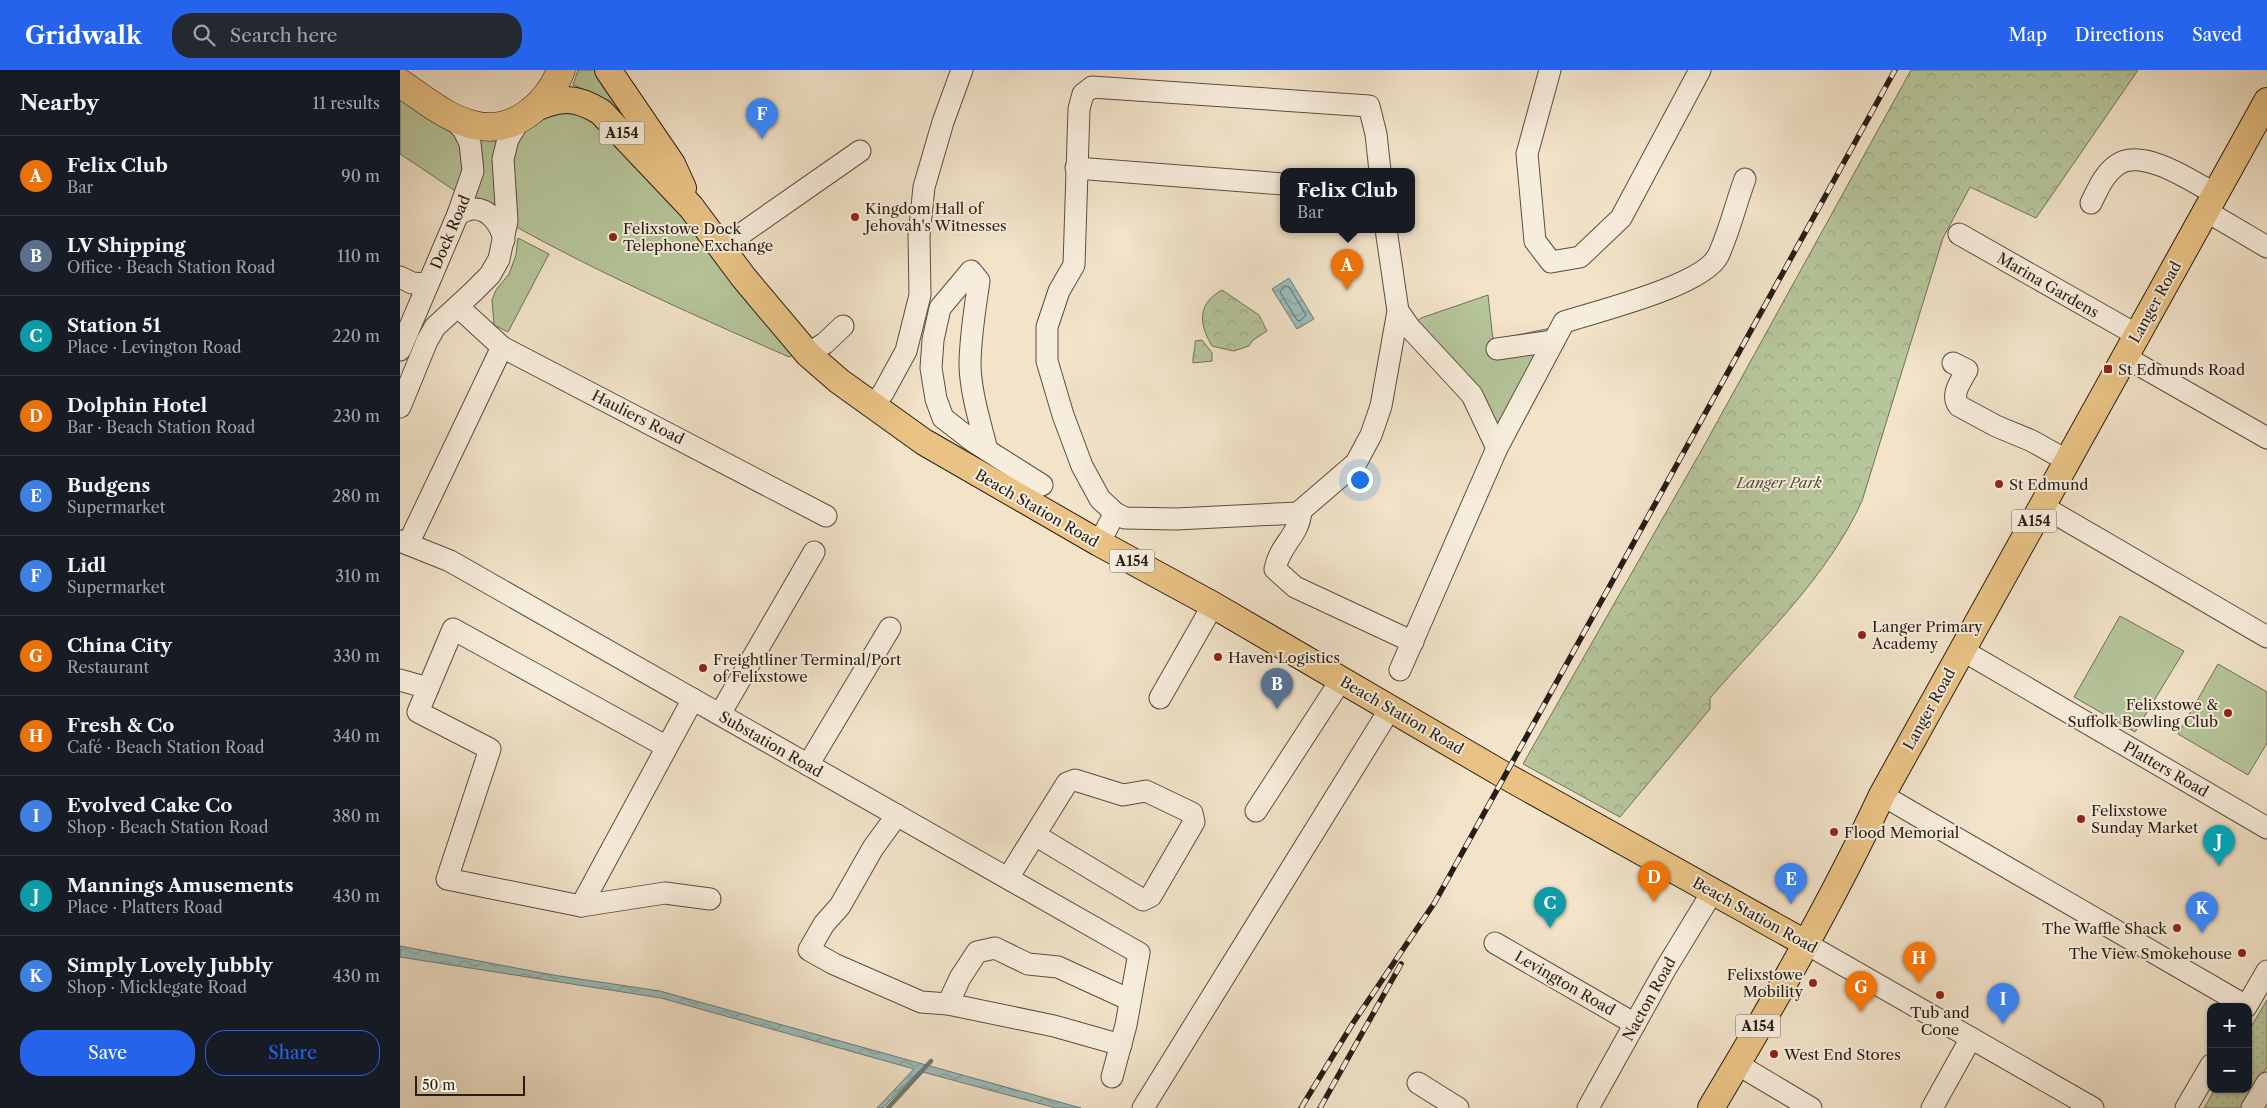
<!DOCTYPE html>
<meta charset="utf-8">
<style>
:root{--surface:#171b24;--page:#242831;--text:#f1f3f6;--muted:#9ea1a6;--line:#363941;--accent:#2563eb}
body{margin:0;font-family:"Libre Caslon Text",serif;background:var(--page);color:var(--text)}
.controls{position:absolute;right:15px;bottom:15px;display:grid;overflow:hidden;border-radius:10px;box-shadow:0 1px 4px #0004}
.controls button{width:45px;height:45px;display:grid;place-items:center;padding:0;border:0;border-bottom:1px solid var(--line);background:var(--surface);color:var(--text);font:25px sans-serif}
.scale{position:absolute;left:15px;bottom:12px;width:110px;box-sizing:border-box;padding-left:5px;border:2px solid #281d14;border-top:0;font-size:14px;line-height:18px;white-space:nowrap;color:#281d14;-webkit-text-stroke:4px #f7eddc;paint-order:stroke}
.you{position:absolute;left:959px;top:409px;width:18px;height:18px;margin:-12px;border:4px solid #fff;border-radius:50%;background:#1a73e8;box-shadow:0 0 0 8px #1a73e833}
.badge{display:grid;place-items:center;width:32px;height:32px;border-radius:50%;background:var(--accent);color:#fff;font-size:16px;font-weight:700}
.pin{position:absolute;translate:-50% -41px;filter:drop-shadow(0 1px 2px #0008)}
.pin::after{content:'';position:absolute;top:26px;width:18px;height:15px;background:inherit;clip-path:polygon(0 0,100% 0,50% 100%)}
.popup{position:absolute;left:880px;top:98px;width:135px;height:65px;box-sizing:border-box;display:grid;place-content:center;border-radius:10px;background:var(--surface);filter:drop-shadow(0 1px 4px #0005);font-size:16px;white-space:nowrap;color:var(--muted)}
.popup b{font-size:19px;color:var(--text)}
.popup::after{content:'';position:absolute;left:50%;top:100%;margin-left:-10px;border:10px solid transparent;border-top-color:var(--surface)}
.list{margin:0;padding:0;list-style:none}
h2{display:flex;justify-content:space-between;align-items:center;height:65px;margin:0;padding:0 20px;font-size:21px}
h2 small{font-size:16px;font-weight:400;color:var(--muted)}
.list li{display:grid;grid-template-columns:32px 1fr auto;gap:15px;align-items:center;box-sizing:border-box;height:80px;padding:0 20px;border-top:1px solid var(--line)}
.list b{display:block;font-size:19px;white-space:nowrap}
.list p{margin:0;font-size:16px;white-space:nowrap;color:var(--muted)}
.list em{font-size:16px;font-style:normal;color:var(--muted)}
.actions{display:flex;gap:10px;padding:15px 20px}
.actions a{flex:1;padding:11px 0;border:1px solid var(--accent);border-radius:20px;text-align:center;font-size:18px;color:var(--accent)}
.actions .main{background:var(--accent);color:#fff}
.icon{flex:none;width:28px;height:28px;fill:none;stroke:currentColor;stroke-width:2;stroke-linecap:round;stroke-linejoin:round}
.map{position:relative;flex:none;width:1867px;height:1038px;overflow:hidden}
header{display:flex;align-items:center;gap:30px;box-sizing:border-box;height:70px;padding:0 25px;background:var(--accent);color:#fff}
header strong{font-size:24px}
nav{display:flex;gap:28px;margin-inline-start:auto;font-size:18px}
.search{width:350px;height:45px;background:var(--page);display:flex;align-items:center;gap:12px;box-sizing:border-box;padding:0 18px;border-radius:20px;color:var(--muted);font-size:19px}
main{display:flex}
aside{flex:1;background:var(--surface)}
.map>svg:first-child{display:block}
.grass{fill:#b6c59a;stroke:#6f7157}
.park{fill:url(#park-crowns);stroke:#6f7157}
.garden{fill:url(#garden-dots);stroke:#6f7157}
.water{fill:url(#water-waves);stroke:#6e7d79}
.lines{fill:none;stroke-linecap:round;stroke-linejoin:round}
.shore{stroke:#626d68;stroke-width:1}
.stream{stroke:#6e7d79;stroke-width:4.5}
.minor-casing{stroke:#5a4e41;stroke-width:23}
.major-casing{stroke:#281d14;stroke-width:28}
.highway-casing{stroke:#281d14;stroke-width:29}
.minor{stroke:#f7eddc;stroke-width:21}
.major{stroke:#e9c284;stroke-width:26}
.highway{stroke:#e9c284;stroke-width:28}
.rail-casing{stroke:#281d14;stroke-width:5.5}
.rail{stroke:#f7eddc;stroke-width:4;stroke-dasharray:11;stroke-linecap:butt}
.poi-dot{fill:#8f2418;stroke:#f7eddc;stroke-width:2}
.labels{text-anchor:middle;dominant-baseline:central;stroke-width:4;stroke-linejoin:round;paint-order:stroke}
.shield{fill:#f7eddc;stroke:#665b50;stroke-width:1}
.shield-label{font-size:14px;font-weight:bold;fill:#281d14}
.poi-label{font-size:15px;fill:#281d14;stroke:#f7eddc;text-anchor:start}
.street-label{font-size:15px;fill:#281d14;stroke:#f7eddc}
.park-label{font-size:15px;font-style:italic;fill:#534f3c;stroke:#f7eddc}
</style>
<header>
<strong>Gridwalk</strong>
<div class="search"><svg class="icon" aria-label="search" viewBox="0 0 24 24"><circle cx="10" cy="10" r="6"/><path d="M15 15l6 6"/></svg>Search here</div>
<nav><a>Map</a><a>Directions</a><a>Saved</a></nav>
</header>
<main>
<aside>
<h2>Nearby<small>11 results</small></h2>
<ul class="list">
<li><span class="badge" style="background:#e8710a">A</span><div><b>Felix Club</b><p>Bar</p></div><em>90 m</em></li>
<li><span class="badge" style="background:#5c6f8a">B</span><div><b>LV Shipping</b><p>Office · Beach Station Road</p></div><em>110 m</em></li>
<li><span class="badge" style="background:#0f9aa8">C</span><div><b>Station 51</b><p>Place · Levington Road</p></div><em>220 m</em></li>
<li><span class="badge" style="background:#e8710a">D</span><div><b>Dolphin Hotel</b><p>Bar · Beach Station Road</p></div><em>230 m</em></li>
<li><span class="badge" style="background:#3f7fe0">E</span><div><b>Budgens</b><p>Supermarket</p></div><em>280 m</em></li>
<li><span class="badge" style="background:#3f7fe0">F</span><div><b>Lidl</b><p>Supermarket</p></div><em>310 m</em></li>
<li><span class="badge" style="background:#e8710a">G</span><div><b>China City</b><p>Restaurant</p></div><em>330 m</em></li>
<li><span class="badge" style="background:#e8710a">H</span><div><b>Fresh &amp; Co</b><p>Café · Beach Station Road</p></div><em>340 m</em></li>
<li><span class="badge" style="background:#3f7fe0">I</span><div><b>Evolved Cake Co</b><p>Shop · Beach Station Road</p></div><em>380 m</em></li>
<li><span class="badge" style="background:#0f9aa8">J</span><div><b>Mannings Amusements</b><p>Place · Platters Road</p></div><em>430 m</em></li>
<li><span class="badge" style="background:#3f7fe0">K</span><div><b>Simply Lovely Jubbly</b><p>Shop · Micklegate Road</p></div><em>430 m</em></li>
</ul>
<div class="actions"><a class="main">Save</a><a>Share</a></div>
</aside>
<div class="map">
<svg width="1867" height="1038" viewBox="0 0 1867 1038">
<defs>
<pattern id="park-crowns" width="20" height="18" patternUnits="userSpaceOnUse" patternTransform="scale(1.25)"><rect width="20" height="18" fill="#b6c59a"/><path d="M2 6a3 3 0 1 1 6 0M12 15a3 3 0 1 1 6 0" fill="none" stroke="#9ca984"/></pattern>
<pattern id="garden-dots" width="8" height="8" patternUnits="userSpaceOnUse" patternTransform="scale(1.25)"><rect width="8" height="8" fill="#b6c59a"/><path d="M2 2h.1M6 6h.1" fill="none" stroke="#9ca984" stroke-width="1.8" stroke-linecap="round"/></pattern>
<pattern id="water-waves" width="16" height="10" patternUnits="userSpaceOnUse" patternTransform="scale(1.25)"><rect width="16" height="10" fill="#9cbdbc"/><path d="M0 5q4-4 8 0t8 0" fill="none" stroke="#86a2a1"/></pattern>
</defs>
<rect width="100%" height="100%" fill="#f2e3c9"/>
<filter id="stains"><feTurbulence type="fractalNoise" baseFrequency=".004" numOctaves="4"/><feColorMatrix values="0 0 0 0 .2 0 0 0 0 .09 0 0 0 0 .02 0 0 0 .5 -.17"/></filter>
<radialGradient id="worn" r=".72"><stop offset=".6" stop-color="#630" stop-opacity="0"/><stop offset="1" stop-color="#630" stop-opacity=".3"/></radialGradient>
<g class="grass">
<polygon points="178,0 200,0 253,83 190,22 173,15"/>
<path d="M0,13L73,55L182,31L404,280L389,287C280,239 169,190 66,128C44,114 22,98 0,84Z"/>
<polygon points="118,168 149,184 108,262 94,255 92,230 96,220 109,204 116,185"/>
<polygon points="1088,225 1093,270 1151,258 1102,356 1094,355 1015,253 1021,248"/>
<polygon points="1720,546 1784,581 1735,662 1674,627"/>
<polygon points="1818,594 1867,622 1867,673 1848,705 1778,664"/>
</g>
<g class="park">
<path d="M1511,0H1738L1636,148L1570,117L1543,168L1462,431C1428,506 1364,566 1310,628V639L1220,747L1123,694L1305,374Z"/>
<path d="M822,220L859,245L867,261L853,270L849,276L834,281L812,276C798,253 798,233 822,220Z"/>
<path d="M802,270L812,283V291L793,293C792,285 796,279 795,271Z"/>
</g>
<polygon class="garden" points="1867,930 1867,997 1843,1038 1804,1038 1815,1019 1848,1019 1848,962"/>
<g class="water">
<polygon points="889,208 914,249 897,259 872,219"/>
<polygon points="0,876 153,905 260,921 681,1038 656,1038 519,1001 483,1038 477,1038 514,999 261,928 0,887"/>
</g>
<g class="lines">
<polygon class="shore" points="886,216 889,217 906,245 900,251 897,250 880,222"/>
<polyline class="stream" points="488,1038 531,991"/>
<g class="minor-casing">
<g id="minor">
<polyline points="1150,0 1127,84 1135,171 1151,192 1180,187 1221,148 1300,0"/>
<polyline points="676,98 883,114"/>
<polyline points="980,101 976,64 969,36 692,17 683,24 679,39 674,195 659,221 647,257 647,291 663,345 682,396 700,429 715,443 725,448 776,449 898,443 956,393 971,365 981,336 998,241 986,159"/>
<path d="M1691,133C1698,119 1704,104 1717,95C1742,77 1792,111 1815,124"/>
<polyline points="1806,141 1867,177"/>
<path d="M58,144C63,142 68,139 73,139C90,138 101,156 104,170"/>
<polyline points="1559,164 1737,265"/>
<polyline points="321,178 460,81"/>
<polyline points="0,207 12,213 28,214"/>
<polyline points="59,235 66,244 102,277 426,446"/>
<polyline points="998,241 1010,258 1072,325 1097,378"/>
<polyline points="1097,279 1154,271"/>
<polyline points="0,280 58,144 73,101 70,73 63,59 50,46"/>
<polyline points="408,284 425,273 443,256"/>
<polyline points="1725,287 1867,368"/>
<path d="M1553,293L1567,300C1561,311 1550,325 1559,336L1596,356L1632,371L1666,390"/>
<polyline points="472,336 483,323 506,281 520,225 519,166 524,117 543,52 562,0"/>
<polyline points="0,337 27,271 35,257 74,221 90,205 99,189 107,151 103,89 108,69 120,49"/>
<path d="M587,380C580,352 571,324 570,296C570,267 575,239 579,211L571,201L540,238L533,270L531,298L536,329L543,348L574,372L642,415"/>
<polyline points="1642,436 1867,567"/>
<path d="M901,441C899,466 880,474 875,499L895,517L1013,572"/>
<polyline points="0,471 50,491 739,883 726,955 712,1007"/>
<polyline points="699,473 715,443"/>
<polyline points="8,474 102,277"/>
<polyline points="1562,580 1867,758"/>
<path d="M1000,600L1097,378L1164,252C1198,241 1302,216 1318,186C1329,163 1336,133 1345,109"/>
<polyline points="0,610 28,618"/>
<polyline points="760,628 813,535"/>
<polyline points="320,644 414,482"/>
<polyline points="267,677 53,559 18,642 90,679 47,809 181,836 293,629"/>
<polyline points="408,695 490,558"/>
<polyline points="1482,725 1846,936"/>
<polyline points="856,741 941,610"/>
<polyline points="497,745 473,778 440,836 424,854 409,880 434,894 521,932 548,934 560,908 577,882 595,878 628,894 658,897 730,930"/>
<polyline points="608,808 667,713 675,710 723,725 746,721 792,743 794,752 751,826 743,830 635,765"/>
<polyline points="181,836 265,823 310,829"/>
<polyline points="1095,873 1235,954"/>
<polyline points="1405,873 1693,1038"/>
<polyline points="548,934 654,956 721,975"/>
<polyline points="1846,937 1867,901"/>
<polyline points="1337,994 1411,1038"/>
<polyline points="1018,1013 1058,1038"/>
<polyline points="743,1038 990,639"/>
<polyline points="1188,1038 1266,898 1313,821"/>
<polyline points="1532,1038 1571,968"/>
<polyline points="1786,1038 1811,995"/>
<polyline points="1852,1038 1867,1013"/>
</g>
</g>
<g class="major-casing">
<g id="major">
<polyline points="208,0 272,94 283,118"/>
<path d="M133,39C160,27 175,26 201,42L291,137L344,208L408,284L439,311L524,372L699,473L813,535L1104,705L1405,873"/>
<path d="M1311,1038C1372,936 1432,832 1482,725L1867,31"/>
</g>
</g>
<g class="highway-casing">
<path id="highway" d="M0,13C23,28 47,49 74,55C113,65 148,34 161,0"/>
</g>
<use href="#minor" class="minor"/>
<use href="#major" class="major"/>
<use href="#highway" class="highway"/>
<g class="rail-casing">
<g id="rail">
<polyline points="901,1038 953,953 1035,832 1495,0"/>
<polyline points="920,1038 1001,894"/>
</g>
</g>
<use href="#rail" class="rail"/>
</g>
<g class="poi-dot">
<circle cx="455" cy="147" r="5"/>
<circle cx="213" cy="167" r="5"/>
<rect x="1703" y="294" width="10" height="10" rx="2.5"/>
<circle cx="1599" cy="414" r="5"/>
<circle cx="1462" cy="565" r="5"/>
<circle cx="818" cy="587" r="5"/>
<circle cx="303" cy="598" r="5"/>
<circle cx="1828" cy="643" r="5"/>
<circle cx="1681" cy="749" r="5"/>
<circle cx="1434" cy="762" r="5"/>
<circle cx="1777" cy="858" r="5"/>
<circle cx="1842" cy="883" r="5"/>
<circle cx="1413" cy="913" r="5"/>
<circle cx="1540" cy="925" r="5"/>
<circle cx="1374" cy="984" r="5"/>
</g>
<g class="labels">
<g class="shield">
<rect x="199.5" y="51.5" width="45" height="23" rx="4"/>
<rect x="1611.5" y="439.5" width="45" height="23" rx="4"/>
<rect x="709.5" y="479.5" width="45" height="23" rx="4"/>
<rect x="1335.5" y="944.5" width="45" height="23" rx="4"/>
</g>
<g class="shield-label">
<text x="222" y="63">A154</text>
<text x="1634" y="451">A154</text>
<text x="732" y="491">A154</text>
<text x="1358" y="956">A154</text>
</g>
<g class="poi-label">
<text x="465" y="138">Kingdom Hall of<tspan x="465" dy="17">Jehovah's Witnesses</tspan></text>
<text x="223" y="158">Felixstowe Dock<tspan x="223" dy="17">Telephone Exchange</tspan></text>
<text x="1718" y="299">St Edmunds Road</text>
<text x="1609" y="414">St Edmund</text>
<text x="1472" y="556">Langer Primary<tspan x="1472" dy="17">Academy</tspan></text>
<text x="828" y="587">Haven Logistics</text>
<text x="313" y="589">Freightliner Terminal/Port<tspan x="313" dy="17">of Felixstowe</tspan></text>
<text x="1818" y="634" text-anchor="end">Felixstowe &amp;<tspan x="1818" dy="17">Suffolk Bowling Club</tspan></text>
<text x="1691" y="740">Felixstowe<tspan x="1691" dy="17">Sunday Market</tspan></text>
<text x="1444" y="762">Flood Memorial</text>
<text x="1767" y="858" text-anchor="end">The Waffle Shack</text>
<text x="1832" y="883" text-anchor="end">The View Smokehouse</text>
<text x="1403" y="904" text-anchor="end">Felixstowe<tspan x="1403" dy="17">Mobility</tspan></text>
<text x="1540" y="942" text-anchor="middle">Tub and<tspan x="1540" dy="17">Cone</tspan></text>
<text x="1384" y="984">West End Stores</text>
</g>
<g class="street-label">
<text transform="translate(50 162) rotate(-67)">Dock Road</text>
<text transform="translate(1648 215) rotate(30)">Marina Gardens</text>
<text transform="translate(1755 232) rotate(-61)">Langer Road</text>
<text transform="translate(238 347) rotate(27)">Hauliers Road</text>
<text transform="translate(637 438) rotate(30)">Beach Station Road</text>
<text transform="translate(1529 639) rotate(-61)">Langer Road</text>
<text transform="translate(1002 645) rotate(30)">Beach Station Road</text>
<text transform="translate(371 674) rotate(30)">Substation Road</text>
<text transform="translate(1766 699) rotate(30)">Platters Road</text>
<text transform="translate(1355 845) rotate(29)">Beach Station Road</text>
<text transform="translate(1165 913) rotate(30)">Levington Road</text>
<text transform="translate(1249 929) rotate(-61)">Nacton Road</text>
</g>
<g class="park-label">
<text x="1379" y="412">Langer Park</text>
</g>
</g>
<rect width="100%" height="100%" filter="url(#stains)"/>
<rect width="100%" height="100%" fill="url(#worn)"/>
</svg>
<div class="controls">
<button>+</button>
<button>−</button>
</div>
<div class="scale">50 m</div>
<div class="you"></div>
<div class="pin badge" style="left:947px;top:220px;background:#e8710a">A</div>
<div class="popup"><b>Felix Club</b>Bar</div>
<div class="pin badge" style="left:877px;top:639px;background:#5c6f8a">B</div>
<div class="pin badge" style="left:1150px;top:858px;background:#0f9aa8">C</div>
<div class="pin badge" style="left:1254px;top:832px;background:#e8710a">D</div>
<div class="pin badge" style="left:1391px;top:834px;background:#3f7fe0">E</div>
<div class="pin badge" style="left:362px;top:69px;background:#3f7fe0">F</div>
<div class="pin badge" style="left:1461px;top:942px;background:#e8710a">G</div>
<div class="pin badge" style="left:1519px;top:913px;background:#e8710a">H</div>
<div class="pin badge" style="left:1603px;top:954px;background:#3f7fe0">I</div>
<div class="pin badge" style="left:1819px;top:796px;background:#0f9aa8">J</div>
<div class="pin badge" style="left:1802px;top:863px;background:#3f7fe0">K</div>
</div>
</main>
